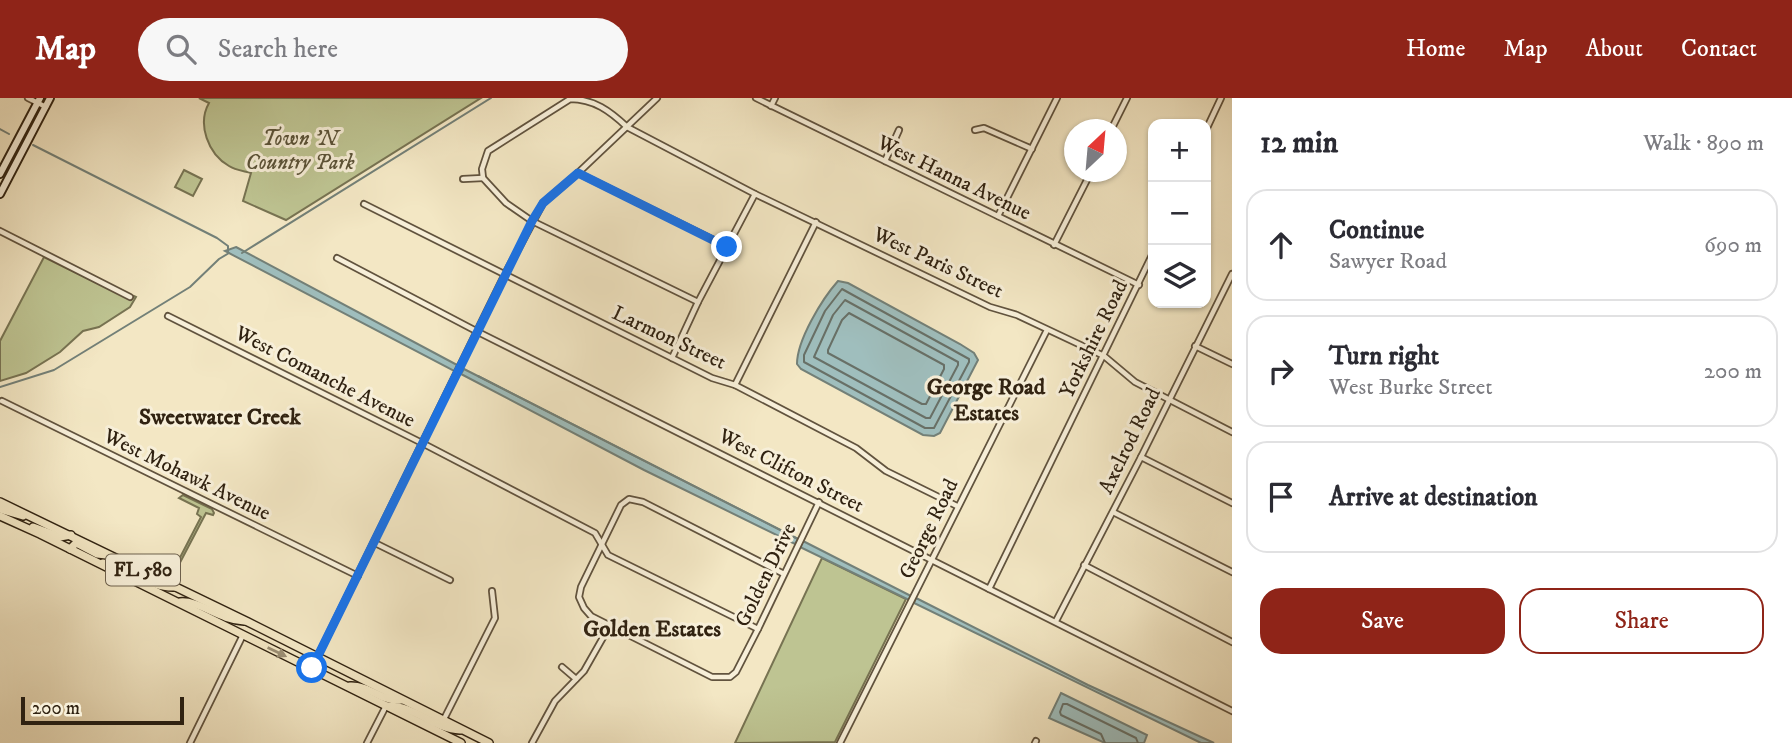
<!DOCTYPE html>
<meta charset="utf-8">
<style>
:root{--surface:#fff;--page:#f7f7f7;--text:#2b2b33;--muted:#7c7c81;--line:#e1e1e2;--accent:#8f2418}
body{margin:0;font-family:"IM FELL DW Pica",serif;background:var(--page);color:var(--text)}
.controls{position:absolute;right:21px;top:21px;display:grid;overflow:hidden;border-radius:14px;box-shadow:0 2px 5px #0004}
.controls button{width:63px;height:63px;display:grid;place-items:center;padding:0;border:0;border-bottom:2px solid var(--line);background:var(--surface);color:var(--text);font:35px sans-serif}
.compass{position:absolute;left:1064px;top:21px;width:63px;height:63px;border-radius:50%;background:var(--surface);box-shadow:0 2px 5px #0004;rotate:26deg}
.scale{position:absolute;left:21px;bottom:18px;width:163px;box-sizing:border-box;padding-left:7px;border:4px solid #302211;border-top:0;font-size:19px;line-height:24px;white-space:nowrap;color:#302211;-webkit-text-stroke:5px #f7efd9;paint-order:stroke}
.stop{position:absolute;width:21px;height:21px;margin:-16px;border:5px solid #1a73e8;border-radius:50%;background:#fff}
.stop.end{background:#1a73e8;border-color:#fff;box-shadow:0 2px 7px #0008}
.list{margin:0;padding:0;list-style:none}
h2{display:flex;justify-content:space-between;align-items:center;height:91px;margin:0;padding:0 28px;font-size:30px}
h2 small{font-size:23px;font-weight:400;color:var(--muted)}
.list li{display:grid;grid-template-columns:46px 1fr auto;gap:21px;align-items:center;box-sizing:border-box;height:112px;margin:0 14px 14px;padding:0 14px;border:2px solid var(--line);border-radius:21px}
.list b{display:block;font-size:26px;white-space:nowrap}
.list p{margin:0;font-size:23px;white-space:nowrap;color:var(--muted)}
.list em{font-size:23px;font-style:normal;color:var(--muted)}
.actions{display:flex;gap:14px;padding:21px 28px}
.actions a{flex:1;padding:16px 0;border:2px solid var(--accent);border-radius:21px;text-align:center;font-size:24px;color:var(--accent)}
.actions .main{background:var(--accent);color:#fff}
.icon{flex:none;width:38px;height:38px;fill:none;stroke:currentColor;stroke-width:2;stroke-linecap:round;stroke-linejoin:round}
.map{position:relative;flex:none;width:1232px;height:645px;overflow:hidden}
header{display:flex;align-items:center;gap:42px;box-sizing:border-box;height:98px;padding:0 35px;background:var(--accent);color:#fff}
header strong{font-size:33px}
nav{display:flex;gap:38px;margin-inline-start:auto;font-size:24px}
.search{width:490px;height:63px;background:var(--page);display:flex;align-items:center;gap:18px;box-sizing:border-box;padding:0 24px;border-radius:38px;color:var(--muted);font-size:26px}
main{display:flex}
aside{flex:1;background:var(--surface)}
.map>svg:first-child{display:block}
.green{fill:#bec492;stroke:#777352;stroke-width:2}
.water{fill:#9fbebd;stroke:#738078;stroke-width:2}
.lines{fill:none;stroke-linecap:round;stroke-linejoin:round}
.shore{stroke:#687067;stroke-width:2}
.stream{stroke:#738078;stroke-width:2}
.minor-casing{stroke:#61533e;stroke-width:8}
.secondary-casing{stroke:#302211;stroke-width:10}
.primary-casing{stroke:#302211;stroke-width:10}
.minor{stroke:#f7efd9;stroke-width:4.5}
.secondary{stroke:#f7efd9;stroke-width:6}
.primary{stroke:#f3e7c4;stroke-width:7}
.oneway{fill:#9b8e73}
.route{stroke:#1a73e8;stroke-width:9}
.labels{text-anchor:middle;dominant-baseline:central;stroke-width:6;stroke-linejoin:round;paint-order:stroke}
.shield{fill:#f7efd9;stroke:#6c604d;stroke-width:2}
.shield-label{font-size:19px;font-weight:bold;fill:#302211}
.park-label{font-size:21px;font-style:italic;fill:#5b5338;stroke:#f7efd9}
.street-label{font-size:21px;fill:#302211;stroke:#f7efd9}
.neighbourhood-label{font-size:23px;font-weight:bold;fill:#302211;stroke:#f7efd9}
</style>
<header>
<strong>Map</strong>
<div class="search"><svg class="icon" aria-label="search" viewBox="0 0 24 24"><circle cx="10" cy="10" r="6"/><path d="M15 15l6 6"/></svg>Search here</div>
<nav><a>Home</a><a>Map</a><a>About</a><a>Contact</a></nav>
</header>
<main>
<div class="map">
<svg width="1232" height="645" viewBox="0 0 1232 645">
<rect width="100%" height="100%" fill="#f3e7c4"/>
<filter id="stains"><feTurbulence type="fractalNoise" baseFrequency=".00286" numOctaves="4"/><feColorMatrix values="0 0 0 0 .2 0 0 0 0 .09 0 0 0 0 .02 0 0 0 .5 -.17"/></filter>
<radialGradient id="worn" r=".72"><stop offset=".6" stop-color="#630" stop-opacity="0"/><stop offset="1" stop-color="#630" stop-opacity=".3"/></radialGradient>
<g class="green">
<path d="M199,0H481L286,122L243,103L251,75C244,73 235,72 229,68C208,56 197,26 209,5Z"/>
<polygon points="184,72 202,81 193,98 175,89"/>
<polygon points="44,159 131,202 134,198 136,199 130,209 99,229 83,233 60,254 26,275 0,283 0,243"/>
<polygon points="183,397 212,411 214,415 213,417 206,415 174,476 177,481 171,477 201,419 197,416 199,410 179,400"/>
<polygon points="822,460 906,501 835,644 735,645"/>
</g>
<g class="water">
<polygon points="236,149 459,268 456,274 225,153"/>
<path d="M838,183L848,185L960,246L974,255L978,262L940,335L934,338L923,337L801,271L797,266C797,242 822,201 838,183Z"/>
<polygon points="464,271 798,441 795,446 644,372 461,276"/>
<polygon points="803,443 911,498 909,502 800,449"/>
<polygon points="916,500 1088,587 1214,645 1201,645 914,505"/>
<polygon points="1061,595 1147,637 1144,645 1105,645 1049,620"/>
</g>
<g class="lines">
<g class="shore">
<polygon points="842,191 969,261 969,264 934,330 925,330 804,264 804,257 825,213"/>
<polygon points="845,202 958,264 958,267 930,320 926,320 814,259 833,217"/>
<polygon points="849,215 944,267 944,271 926,306 922,306 828,255 828,252 842,222"/>
<polyline points="1105,645 1101,636 1061,617 1060,614 1063,606 1067,606 1136,640 1138,645"/>
</g>
<g class="stream">
<polyline points="0,31 9,36"/>
<polyline points="33,47 217,140 228,148 228,155"/>
<polyline points="242,155 491,0"/>
<polyline points="478,278 798,441"/>
<polyline points="0,289 54,272 190,189 219,161 229,155"/>
</g>
<g class="minor-casing">
<g id="minor">
<polyline points="28,0 46,9"/>
<polyline points="756,0 1139,187"/>
<polyline points="771,8 775,0"/>
<polyline points="975,32 984,30 1032,51"/>
<polyline points="1111,32 1127,0"/>
<polyline points="1206,32 1221,0"/>
<polyline points="885,63 899,32"/>
<polyline points="578,75 728,149"/>
<polyline points="463,81 483,80"/>
<polyline points="364,106 712,280 735,287 856,350 886,373 957,408"/>
<polyline points="998,118 1057,0"/>
<polyline points="0,133 130,199"/>
<polyline points="1054,147 1091,74"/>
<polyline points="337,160 478,234 1232,613"/>
<path d="M698,204L532,123L506,105L483,80L482,71L488,53L570,1C594,1 610,13 627,29L755,96L990,209L1017,217L1104,258L1135,284L1232,334"/>
<polyline points="168,218 424,346 595,435 608,457 758,531"/>
<polyline points="1195,248 1232,266"/>
<polyline points="672,260 698,204 755,96"/>
<polyline points="735,287 816,124"/>
<polyline points="2,303 358,478"/>
<polyline points="1141,359 1232,405"/>
<polyline points="1113,414 1232,474"/>
<polyline points="375,445 450,482"/>
<polyline points="1084,467 1232,544"/>
<polyline points="784,476 643,404 629,401 621,407 581,489 579,499 584,510 591,518 712,579 730,579 736,574 758,531 819,404"/>
<polyline points="989,491 1153,155"/>
<polyline points="1056,523 1141,359 1232,176"/>
<polyline points="562,569 576,581"/>
<polyline points="312,570 504,178 543,105 578,75 657,0"/>
<polyline points="444,621 495,520 492,493"/>
<polyline points="190,645 243,537"/>
<polyline points="367,645 386,608"/>
<polyline points="532,645 555,603 584,573 609,529"/>
<polyline points="840,645 1047,232"/>
<polyline points="1035,645 1036,643"/>
</g>
</g>
<g class="secondary-casing">
<g id="secondary">
<polyline points="0,76 40,0"/>
<polyline points="0,96 50,0"/>
</g>
</g>
<g class="primary-casing">
<g id="primary">
<polyline points="0,404 248,524 489,645"/>
<polyline points="0,411 23,418"/>
<polyline points="0,418 40,436 461,645"/>
<polyline points="33,429 60,439 71,437"/>
<polyline points="70,451 76,445 97,456 106,457"/>
<path d="M103,465C129,468 149,491 176,489"/>
<path d="M180,504C199,502 219,522 244,523"/>
<path d="M350,588C369,587 382,604 401,602"/>
<path d="M387,608C414,607 434,631 460,632"/>
</g>
</g>
<use href="#minor" class="minor"/>
<use href="#secondary" class="secondary"/>
<use href="#primary" class="primary"/>
</g>
<defs><path id="oneway-solid" d="M-6-.8H1V-3.2L6.5 0L1 3.2V.8H-6Z" transform="scale(1.75)"/></defs>
<use class="oneway" href="#oneway-solid" transform="translate(277 554) rotate(26)"/>
<g class="lines">
<polyline class="route" points="312,570 532,123 543,105 578,75 727,149"/>
</g>
<g class="labels">
<rect class="shield" x="106" y="456.5" width="74" height="31" rx="5"/>
<g class="shield-label">
<text x="143" y="472">FL 580</text>
</g>
<g class="park-label">
<text x="300" y="41">Town ’N<tspan x="300" dy="24">Country Park</tspan></text>
</g>
<g class="street-label">
<text transform="translate(954 80) rotate(26)">West Hanna Avenue</text>
<text transform="translate(938 165) rotate(25)">West Paris Street</text>
<text transform="translate(669 240) rotate(25)">Larmon Street</text>
<text transform="translate(1094 241) rotate(-64)">Yorkshire Road</text>
<text transform="translate(325 279) rotate(27)">West Comanche Avenue</text>
<text transform="translate(1130 343) rotate(-64)">Axelrod Road</text>
<text transform="translate(791 373) rotate(27)">West Clifton Street</text>
<text transform="translate(187 377) rotate(26)">West Mohawk Avenue</text>
<text transform="translate(929 431) rotate(-64)">George Road</text>
<text transform="translate(766 477) rotate(-64)">Golden Drive</text>
</g>
<g class="neighbourhood-label">
<text x="986" y="289">George Road<tspan x="986" dy="26">Estates</tspan></text>
<text x="220" y="319">Sweetwater Creek</text>
<text x="652" y="531">Golden Estates</text>
</g>
</g>
<rect width="100%" height="100%" filter="url(#stains)"/>
<rect width="100%" height="100%" fill="url(#worn)"/>
</svg>
<div class="controls">
<button>+</button>
<button>−</button>
<button><svg class="icon" aria-label="layers" viewBox="0 0 24 24"><path d="M12 4l9 5-9 5-9-5zM3 14l9 5 9-5"/></svg></button>
</div>
<svg class="compass" viewBox="-18 -18 36 36"><path d="M0-13l5 13h-10z" fill="#e53935"/><path d="M0 13l5-13h-10z" fill="#7c7c81"/></svg>
<div class="scale">200 m</div>
<div class="stop" style="left:312px;top:570px"></div>
<div class="stop end" style="left:727px;top:149px"></div>
</div>
<aside>
<h2>12 min<small>Walk · 890 m</small></h2>
<ul class="list">
<li><svg class="icon" aria-label="ahead" viewBox="0 0 24 24"><path d="M12 20V5M6 11l6-6 6 6"/></svg><div><b>Continue</b><p>Sawyer Road</p></div><em>690 m</em></li>
<li><svg class="icon" aria-label="right" viewBox="0 0 24 24"><path d="M7 20v-9h11M14 6l5 5-5 5"/></svg><div><b>Turn right</b><p>West Burke Street</p></div><em>200 m</em></li>
<li><svg class="icon" aria-label="arrive" viewBox="0 0 24 24"><path d="M6 21V4h12l-3 4 3 4H6"/></svg><div><b>Arrive at destination</b></div></li>
</ul>
<div class="actions"><a class="main">Save</a><a>Share</a></div>
</aside>
</main>
